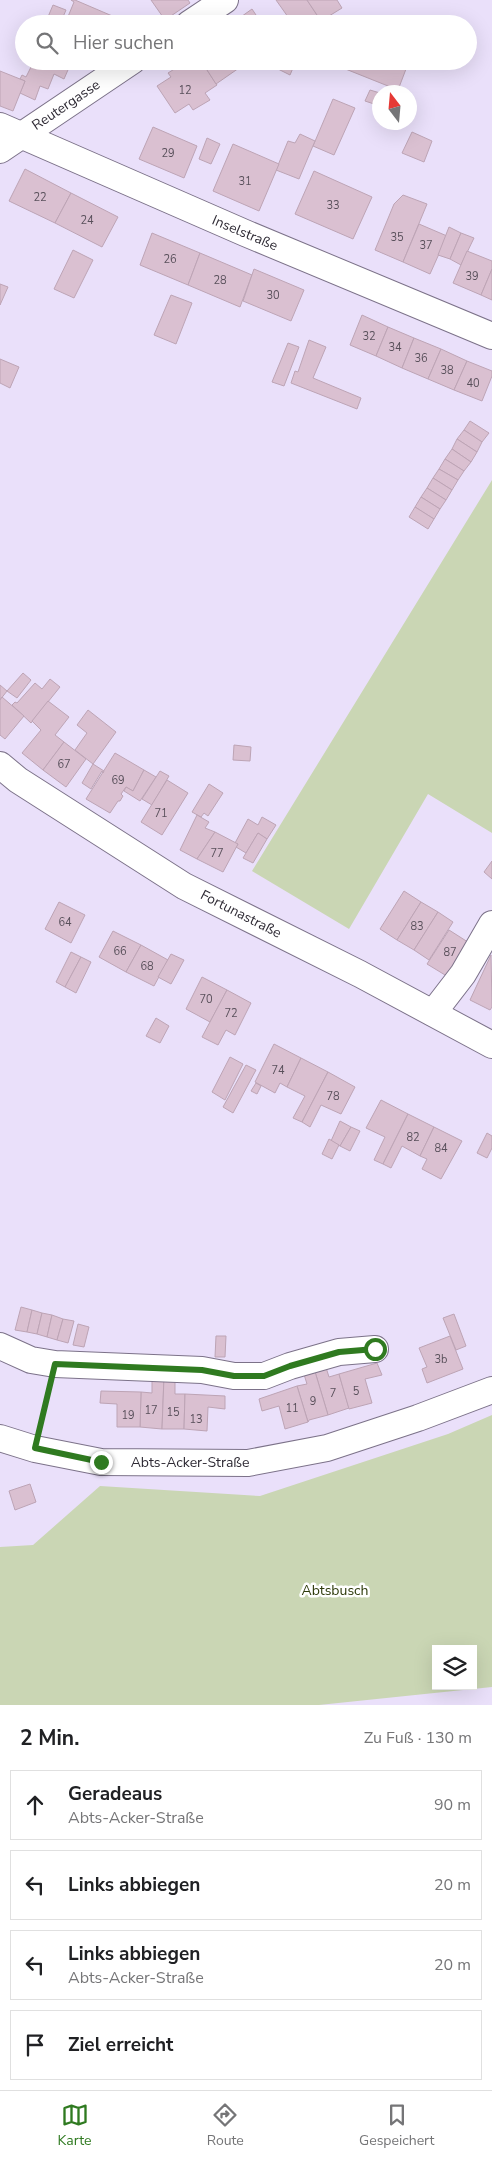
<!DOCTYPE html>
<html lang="de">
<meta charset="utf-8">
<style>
:root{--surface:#fff;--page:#f6f6f6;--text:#202124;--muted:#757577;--line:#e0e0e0;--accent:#2f7a20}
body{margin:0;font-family:"Nunito Sans",sans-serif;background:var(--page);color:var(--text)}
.controls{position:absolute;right:15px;bottom:15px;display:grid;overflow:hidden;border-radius:0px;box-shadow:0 5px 20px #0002}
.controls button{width:45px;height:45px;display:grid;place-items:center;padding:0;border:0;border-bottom:1px solid var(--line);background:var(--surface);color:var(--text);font:25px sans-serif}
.compass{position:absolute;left:372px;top:85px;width:45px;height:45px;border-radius:50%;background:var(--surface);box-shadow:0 5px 20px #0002;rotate:344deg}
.stop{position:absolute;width:15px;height:15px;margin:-11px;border:4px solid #2f7a20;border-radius:50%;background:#fff}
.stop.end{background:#2f7a20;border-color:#fff;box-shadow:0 1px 5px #0008}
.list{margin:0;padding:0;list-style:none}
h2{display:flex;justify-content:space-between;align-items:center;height:65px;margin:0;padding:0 20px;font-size:21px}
h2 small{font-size:16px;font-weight:400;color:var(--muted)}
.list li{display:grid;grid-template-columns:32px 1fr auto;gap:15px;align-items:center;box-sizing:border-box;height:70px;margin:0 10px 10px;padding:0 10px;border:1px solid var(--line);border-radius:0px}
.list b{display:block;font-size:19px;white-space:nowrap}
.list p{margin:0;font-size:16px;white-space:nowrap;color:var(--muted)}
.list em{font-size:16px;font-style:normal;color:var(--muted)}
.icon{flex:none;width:28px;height:28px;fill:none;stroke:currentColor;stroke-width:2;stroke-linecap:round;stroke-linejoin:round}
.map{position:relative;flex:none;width:492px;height:1705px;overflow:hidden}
.search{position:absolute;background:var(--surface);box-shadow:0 5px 20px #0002;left:15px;right:15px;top:15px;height:55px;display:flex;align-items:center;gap:12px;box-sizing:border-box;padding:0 18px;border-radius:28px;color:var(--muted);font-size:19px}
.sheet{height:385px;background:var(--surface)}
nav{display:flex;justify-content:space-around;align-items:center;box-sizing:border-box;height:70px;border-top:1px solid var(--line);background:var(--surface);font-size:14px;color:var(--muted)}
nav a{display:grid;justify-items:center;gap:2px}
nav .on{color:var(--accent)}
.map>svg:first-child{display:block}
.green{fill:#cad6b4;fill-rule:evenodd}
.building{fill:#dac0d1;stroke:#bda4b5}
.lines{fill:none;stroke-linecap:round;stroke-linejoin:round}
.minor-casing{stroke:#7c7289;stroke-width:28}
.path{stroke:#928a9d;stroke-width:3;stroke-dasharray:5 2.5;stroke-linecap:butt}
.minor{stroke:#fff;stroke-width:26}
.route{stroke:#2f7a20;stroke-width:6}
.labels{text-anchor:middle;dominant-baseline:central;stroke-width:5;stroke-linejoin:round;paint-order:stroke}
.number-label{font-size:11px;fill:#59505b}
.street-label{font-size:14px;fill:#2e2a34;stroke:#fff}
.park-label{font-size:14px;fill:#2e3a0b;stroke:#fff}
</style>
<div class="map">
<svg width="492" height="1705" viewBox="0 0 492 1705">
<rect width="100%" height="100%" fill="#eae0fa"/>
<g class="green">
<polygon points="492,480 492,833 428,794 349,929 252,871"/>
<path d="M492,1415V1687L319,1705H0V1547L33,1545L100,1486L260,1496L448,1434ZM436,1649H473V1686H436Z"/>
</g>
<g class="building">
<polygon points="71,0 75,0 117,18 114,24 65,24 74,2"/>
<polygon points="151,0 188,0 190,3 165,20"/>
<polygon points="276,0 307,0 321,21 318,24 293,24"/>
<polygon points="307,0 337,0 342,8 321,21"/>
<polygon points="53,5 66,10 60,24 45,24"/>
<polygon points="252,9 262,24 231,24"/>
<polygon points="289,18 293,24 279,24"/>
<polygon points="39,61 67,61 71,63 64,79 54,74 48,89 40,86 35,100 20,93 25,81 20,79 22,75 26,77 33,63 38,66"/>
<polygon points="194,61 201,61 217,85 205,93 210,100 193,110 189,104 175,113 157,86 171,77 168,73 176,68 175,67 183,62 187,66"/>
<polygon points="203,61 241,61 239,68 216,84 202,62"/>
<polygon points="279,61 296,61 290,75 276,68"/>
<polygon points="334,61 388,61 406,69 398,90 333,64"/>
<polygon points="0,71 25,81 13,111 0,106"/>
<polygon points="370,90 380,93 380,106 365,101"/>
<polygon points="333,99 355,108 334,155 313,146"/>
<polygon points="153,127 197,146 184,178 139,159"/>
<polygon points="412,132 432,141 424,162 402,153"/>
<polygon points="300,134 315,141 299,179 276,170 288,141 295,143"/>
<polygon points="207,138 220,144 211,164 199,159"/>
<polygon points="233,144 279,164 259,211 213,191"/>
<polygon points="25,169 71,193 55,223 9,201"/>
<polygon points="314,171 372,197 353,239 295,214"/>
<polygon points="71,193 118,217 102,247 55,223"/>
<polygon points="403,195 427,204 403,262 375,250 394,204"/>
<polygon points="419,224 447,236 430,274 403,262"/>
<polygon points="449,227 461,233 450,259 438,255"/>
<polygon points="152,233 200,253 188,285 140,265"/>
<polygon points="461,233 474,238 461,265 450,259"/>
<polygon points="73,250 93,260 74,298 54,289"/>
<polygon points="467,251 492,261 492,269 481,295 453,283"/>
<polygon points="200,253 252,275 240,307 188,285"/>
<polygon points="254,269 304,290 291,321 243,301"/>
<polygon points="492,269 492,300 481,295"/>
<polygon points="0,284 8,287 0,305"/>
<polygon points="171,295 192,303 176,344 154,335"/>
<polygon points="362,315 388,327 376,356 350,345"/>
<polygon points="388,327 414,338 402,368 376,356"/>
<polygon points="414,338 441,349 428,379 402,368"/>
<polygon points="309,340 326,347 313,378 361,398 357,409 291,383 295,371 298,372"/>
<polygon points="288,343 299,347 284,386 272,382"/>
<polygon points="441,349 467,361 454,390 428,379"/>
<polygon points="0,359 19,367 10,388 0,383"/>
<polygon points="467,361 492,371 492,376 482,401 454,390"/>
<polygon points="470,421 489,433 482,442 464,430"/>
<polygon points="464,430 482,442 477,452 457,439"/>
<polygon points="457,439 477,452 471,462 452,449"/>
<polygon points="452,449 471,462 464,471 445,459"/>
<polygon points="445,459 464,471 458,480 439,469"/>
<polygon points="439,469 458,480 452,490 433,478"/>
<polygon points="433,478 452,490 446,500 427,488"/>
<polygon points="427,488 446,500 440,509 421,497"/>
<polygon points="421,497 440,509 434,519 415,507"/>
<polygon points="415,507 434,519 428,529 409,517"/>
<polygon points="23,673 31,680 17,698 7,691"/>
<polygon points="50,679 60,687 31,723 12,705 15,702 17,703 35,683 42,689"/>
<polygon points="0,685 7,691 0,700"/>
<polygon points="2,697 24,716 5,739 0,735 0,700"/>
<polygon points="48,701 69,717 55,735 64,742 43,770 22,753 41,730 32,721"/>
<polygon points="88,710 116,732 93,764 75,750 87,733 77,725"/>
<polygon points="64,742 86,759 66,787 43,770"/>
<polygon points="234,745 251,747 250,761 233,760"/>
<polygon points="115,753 144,770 133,791 126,787 121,794 123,796 120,801 118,801 110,813 86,799"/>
<polygon points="93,764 104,771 103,773 102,771 91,789 82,783"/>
<polygon points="144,770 156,777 140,801 124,791 126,787 133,791"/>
<polygon points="160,771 169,776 152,805 142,799"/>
<polygon points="167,780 188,793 162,835 141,822"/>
<polygon points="209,784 223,793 208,816 204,813 201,817 192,812"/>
<polygon points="197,815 209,822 205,828 215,832 197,859 180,850"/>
<polygon points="262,817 276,825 267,839 258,833 246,853 236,847 238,844 235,843 248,819 258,825"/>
<polygon points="215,832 238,844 223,872 197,859"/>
<polygon points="258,833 267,839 253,863 243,858"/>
<polygon points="492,861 492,879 484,872"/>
<polygon points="404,891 421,902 397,940 380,929"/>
<polygon points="59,902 85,915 71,943 45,929"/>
<polygon points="421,902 438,912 414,950 397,940"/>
<polygon points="438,912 453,922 429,960 414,950"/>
<polygon points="449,930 471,944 450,978 427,964"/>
<polygon points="113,931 141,945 126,972 99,957"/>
<polygon points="141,945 168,960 154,986 126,972"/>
<polygon points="71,952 81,957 65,987 56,982"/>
<polygon points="171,954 184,960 171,984 158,977"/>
<polygon points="491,955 492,1007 490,1010 470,1000"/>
<polygon points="81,957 91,962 76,993 65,987"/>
<polygon points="202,977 227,990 210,1022 186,1009"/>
<polygon points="227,990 251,1003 235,1035 226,1030 218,1045 202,1037"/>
<polygon points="156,1018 169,1026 160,1043 146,1036"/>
<polygon points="274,1044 301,1058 287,1087 280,1083 275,1093 255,1082"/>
<polygon points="230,1057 243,1064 225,1100 212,1092"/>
<polygon points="301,1058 328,1072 302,1122 293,1118 305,1096 287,1087"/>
<polygon points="246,1065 256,1070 233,1113 223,1107"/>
<polygon points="328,1072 355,1087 341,1114 321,1105 310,1127 302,1122"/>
<polygon points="256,1083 261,1086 257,1094 251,1091"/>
<polygon points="381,1100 408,1114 383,1164 374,1160 385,1137 366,1128"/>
<polygon points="408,1114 434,1127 420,1156 402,1146 391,1168 383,1164"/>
<polygon points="340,1121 351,1127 340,1146 331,1141"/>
<polygon points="351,1127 360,1131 350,1151 340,1146"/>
<polygon points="434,1127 462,1141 441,1179 422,1169 427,1159 420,1156"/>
<polygon points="487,1133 492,1136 492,1148 487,1158 477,1153"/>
<polygon points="329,1139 339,1145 332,1159 322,1154"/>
<polygon points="21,1307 32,1310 27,1332 15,1330"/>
<polygon points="32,1310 42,1313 37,1334 27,1332"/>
<polygon points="42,1313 52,1315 47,1337 37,1334"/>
<polygon points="454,1314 466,1346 456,1350 443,1318"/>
<polygon points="52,1315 63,1319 57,1340 47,1337"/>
<polygon points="63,1319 74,1321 68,1343 57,1340"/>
<polygon points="78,1324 89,1327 84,1347 73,1345"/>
<polygon points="216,1336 226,1336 225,1357 215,1357"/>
<polygon points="450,1336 463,1369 427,1383 422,1369 427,1367 419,1348"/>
<polygon points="324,1361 329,1377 339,1374 349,1408 328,1415 313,1365"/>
<polygon points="377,1363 382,1375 365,1379 372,1403 349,1409 339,1374"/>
<polygon points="313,1365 328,1415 309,1420 308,1422 297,1386 307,1384 302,1368"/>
<polygon points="152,1376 164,1377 162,1429 140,1427 141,1392 152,1393"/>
<polygon points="164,1377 175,1377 175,1394 185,1394 184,1429 162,1429"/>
<polygon points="297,1386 308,1422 285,1429 279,1406 262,1411 259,1399"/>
<polygon points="101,1391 141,1392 140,1427 117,1427 117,1404 100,1403"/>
<polygon points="185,1394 225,1396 225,1409 208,1407 207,1431 184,1429"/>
<polygon points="30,1484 36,1502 15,1510 9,1491"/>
</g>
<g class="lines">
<g class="minor-casing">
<g id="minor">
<polyline points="189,24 225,0"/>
<polyline points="0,126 245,233 492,336"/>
<polyline points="0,150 132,61"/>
<polyline points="0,765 18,780 184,886 360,974 492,1045"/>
<polyline points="433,1013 463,974 492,924"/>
<polyline points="0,1346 31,1360 55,1364 202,1370 234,1376 264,1376 290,1366 339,1352 375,1349"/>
<polyline points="0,1438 35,1449 101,1462 248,1463 327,1448 418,1418 492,1390"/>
</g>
</g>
<polyline class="path" points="41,1424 49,1389"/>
<use href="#minor" class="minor"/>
</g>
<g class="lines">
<polyline class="route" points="101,1462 35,1448 55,1364 202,1370 234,1376 264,1376 290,1366 339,1352 375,1349"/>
</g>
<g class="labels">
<g class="number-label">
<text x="185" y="90">12</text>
<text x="168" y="153">29</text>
<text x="245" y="181">31</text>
<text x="40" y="197">22</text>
<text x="333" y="205">33</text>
<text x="87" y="220">24</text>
<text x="397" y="237">35</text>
<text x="426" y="245">37</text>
<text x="170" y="259">26</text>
<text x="472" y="276">39</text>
<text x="220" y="280">28</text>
<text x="273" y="295">30</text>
<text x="369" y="336">32</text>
<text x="395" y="347">34</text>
<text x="421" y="358">36</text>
<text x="447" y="370">38</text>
<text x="473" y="383">40</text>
<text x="64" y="764">67</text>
<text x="118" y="780">69</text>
<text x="161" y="813">71</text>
<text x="217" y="853">77</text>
<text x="65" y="922">64</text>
<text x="417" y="926">83</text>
<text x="120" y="951">66</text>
<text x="450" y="952">87</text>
<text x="147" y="966">68</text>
<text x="206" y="999">70</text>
<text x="231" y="1013">72</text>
<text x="278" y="1070">74</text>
<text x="333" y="1096">78</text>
<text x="413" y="1137">82</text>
<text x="441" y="1148">84</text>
<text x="441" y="1359">3b</text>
<text x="356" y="1391">5</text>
<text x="333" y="1393">7</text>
<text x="313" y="1401">9</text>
<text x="292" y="1408">11</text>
<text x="151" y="1410">17</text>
<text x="173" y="1412">15</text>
<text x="128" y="1415">19</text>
<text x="196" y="1419">13</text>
</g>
<g class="street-label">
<text transform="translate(66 105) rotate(-34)">Reutergasse</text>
<text transform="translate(245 233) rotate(23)">Inselstraße</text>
<text transform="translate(241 914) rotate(27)">Fortunastraße</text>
<text x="190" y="1462">Abts-Acker-Straße</text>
</g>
<g class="park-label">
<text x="335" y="1590">Abtsbusch</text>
</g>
</g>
</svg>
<div class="controls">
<button><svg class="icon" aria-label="layers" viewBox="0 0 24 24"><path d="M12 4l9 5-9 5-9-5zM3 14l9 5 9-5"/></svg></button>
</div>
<svg class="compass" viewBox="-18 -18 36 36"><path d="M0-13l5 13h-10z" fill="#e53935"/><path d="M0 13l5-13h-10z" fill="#757577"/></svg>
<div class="stop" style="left:375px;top:1349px"></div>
<div class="stop end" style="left:101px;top:1462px"></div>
<div class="search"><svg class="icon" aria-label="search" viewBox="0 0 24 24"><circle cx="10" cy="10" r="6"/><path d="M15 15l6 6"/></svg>Hier suchen</div>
</div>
<section class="sheet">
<h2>2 Min.<small>Zu Fuß · 130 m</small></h2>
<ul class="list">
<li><svg class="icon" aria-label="ahead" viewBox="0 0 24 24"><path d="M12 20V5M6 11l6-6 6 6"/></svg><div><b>Geradeaus</b><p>Abts-Acker-Straße</p></div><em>90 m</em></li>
<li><svg class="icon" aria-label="left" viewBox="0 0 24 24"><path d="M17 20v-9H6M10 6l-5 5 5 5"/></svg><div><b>Links abbiegen</b></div><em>20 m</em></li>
<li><svg class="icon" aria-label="left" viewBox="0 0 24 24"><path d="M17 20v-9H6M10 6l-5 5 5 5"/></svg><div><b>Links abbiegen</b><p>Abts-Acker-Straße</p></div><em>20 m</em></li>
<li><svg class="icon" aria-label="arrive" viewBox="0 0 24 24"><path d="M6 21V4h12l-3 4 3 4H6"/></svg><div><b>Ziel erreicht</b></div></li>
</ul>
</section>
<nav>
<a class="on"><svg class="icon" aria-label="map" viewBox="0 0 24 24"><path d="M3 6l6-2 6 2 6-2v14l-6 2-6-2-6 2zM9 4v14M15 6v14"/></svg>Karte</a>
<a><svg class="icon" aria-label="directions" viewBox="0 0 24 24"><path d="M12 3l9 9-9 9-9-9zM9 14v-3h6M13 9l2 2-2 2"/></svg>Route</a>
<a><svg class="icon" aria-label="saved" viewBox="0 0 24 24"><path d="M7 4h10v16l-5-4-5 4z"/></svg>Gespeichert</a>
</nav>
